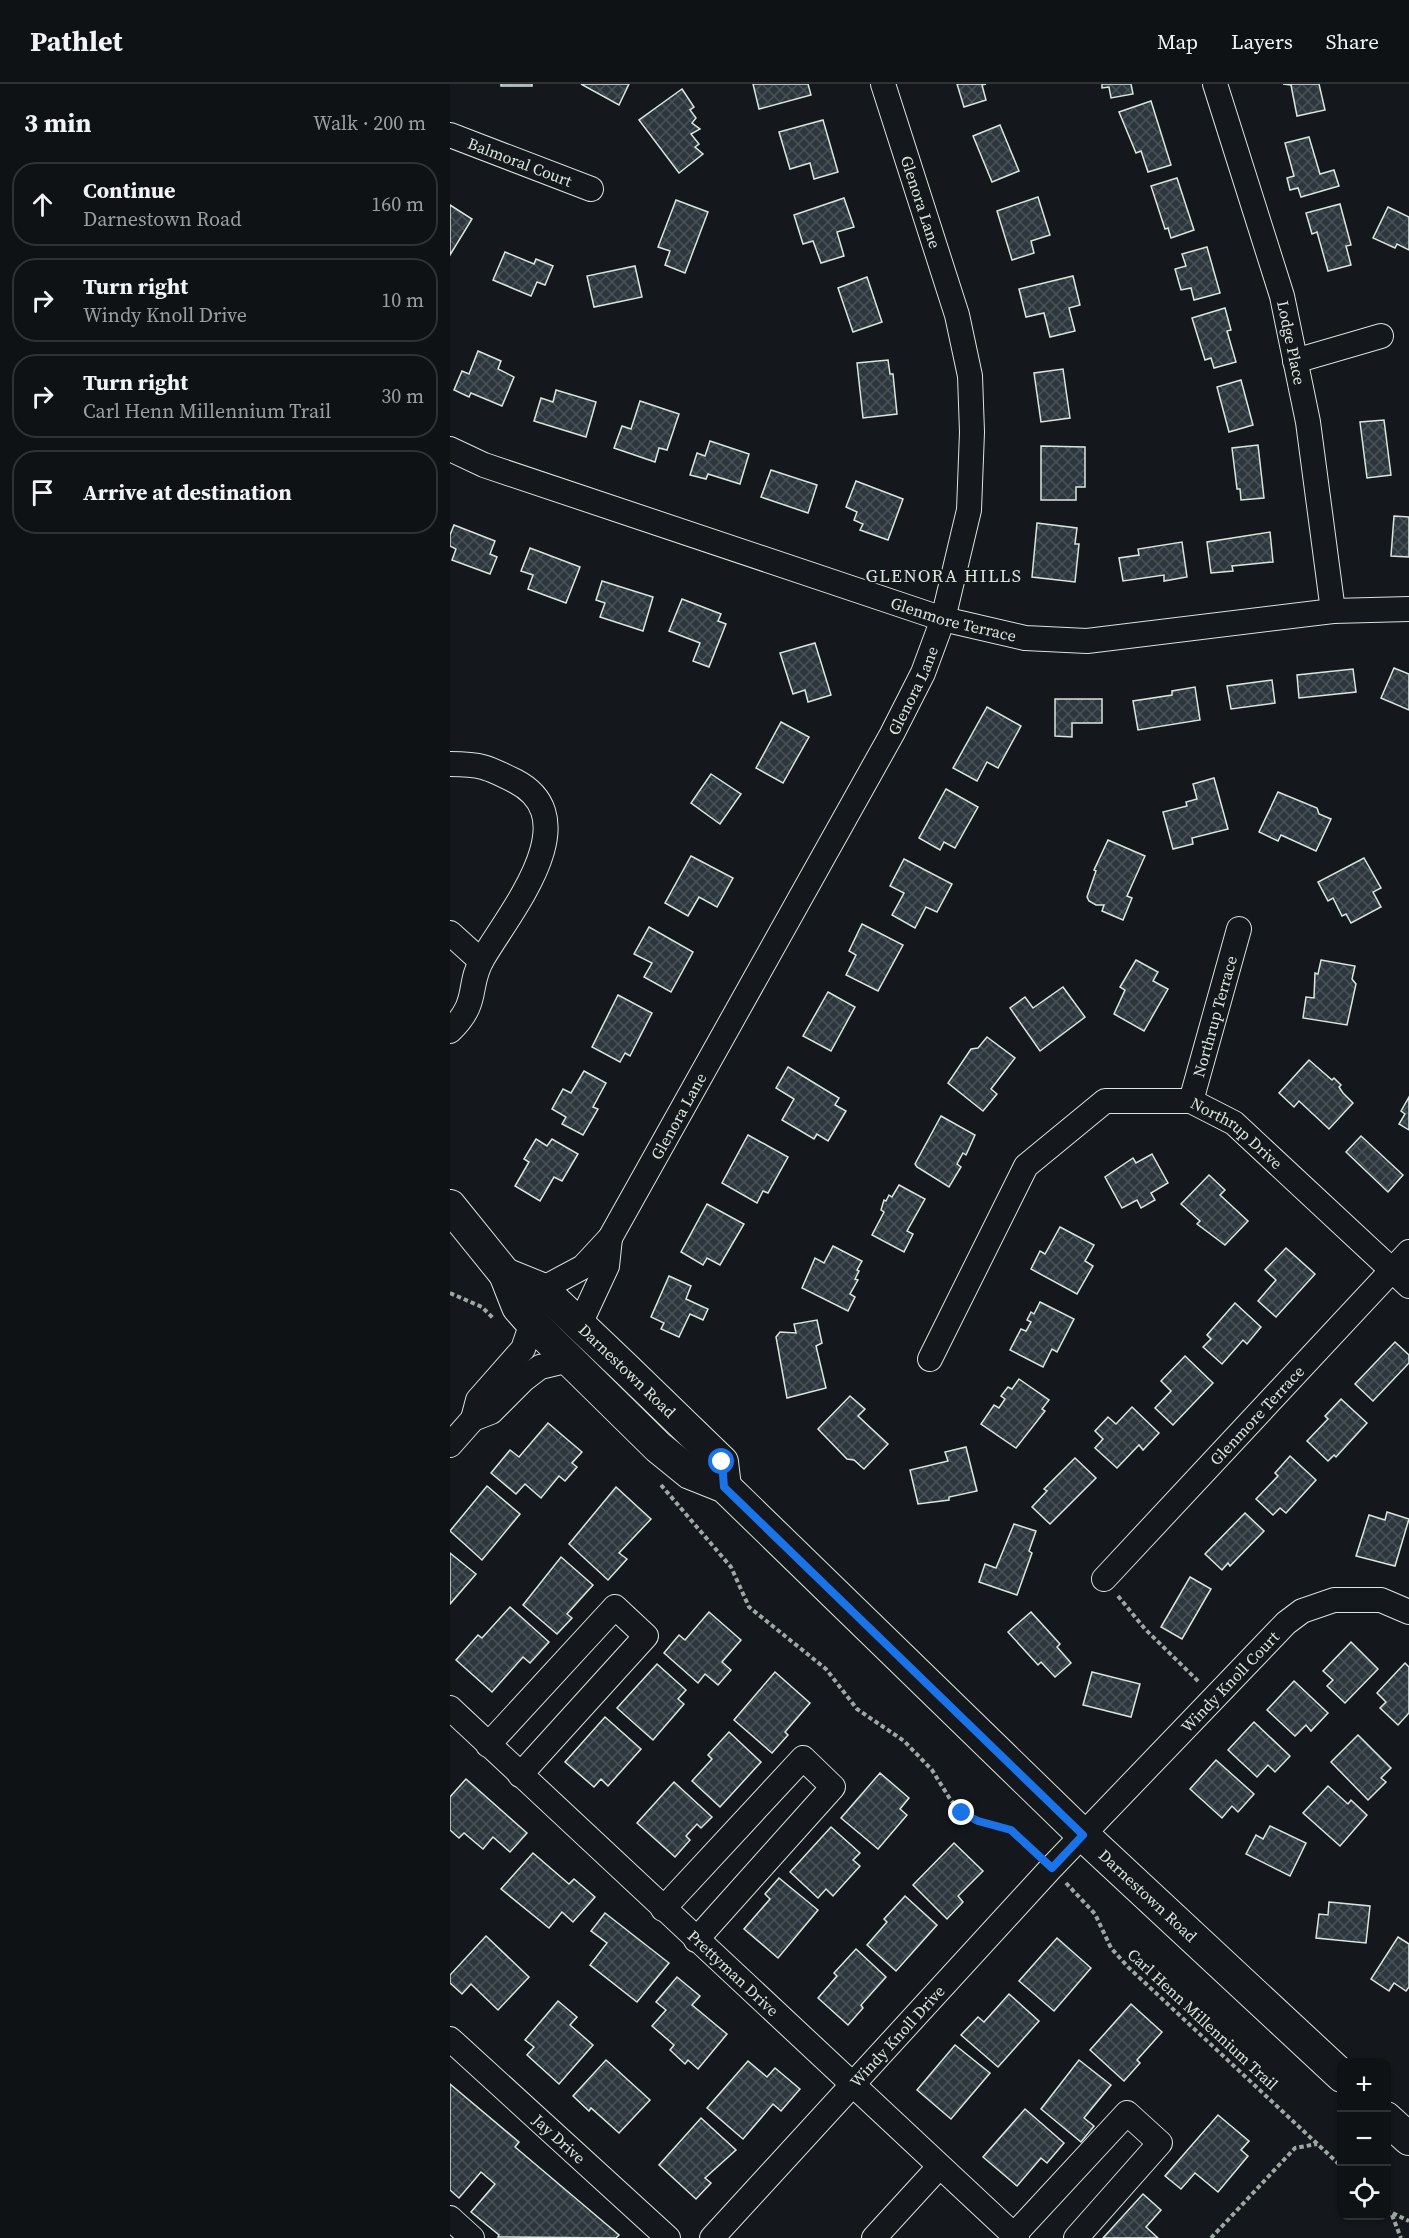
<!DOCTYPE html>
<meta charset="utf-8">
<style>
:root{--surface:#0f1215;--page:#181b1e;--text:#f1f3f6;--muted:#9b9ea0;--line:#2f3234}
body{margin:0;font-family:"Source Serif 4",serif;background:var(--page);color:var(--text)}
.controls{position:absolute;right:18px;bottom:18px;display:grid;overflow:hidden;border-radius:12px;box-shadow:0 2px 4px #0004}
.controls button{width:54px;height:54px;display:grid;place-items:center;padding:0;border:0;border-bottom:2px solid var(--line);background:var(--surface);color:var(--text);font:30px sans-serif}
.stop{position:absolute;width:18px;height:18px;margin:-14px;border:4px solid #1a73e8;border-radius:50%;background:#fff}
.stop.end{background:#1a73e8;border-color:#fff;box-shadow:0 2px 6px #0008}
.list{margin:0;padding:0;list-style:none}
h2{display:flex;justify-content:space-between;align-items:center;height:78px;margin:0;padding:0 24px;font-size:26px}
h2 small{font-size:20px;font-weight:400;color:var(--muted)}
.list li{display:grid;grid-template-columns:39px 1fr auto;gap:18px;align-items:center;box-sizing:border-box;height:84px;margin:0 12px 12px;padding:0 12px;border:2px solid var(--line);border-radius:24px}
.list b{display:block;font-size:22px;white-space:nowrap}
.list p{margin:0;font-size:20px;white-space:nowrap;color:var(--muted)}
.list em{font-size:20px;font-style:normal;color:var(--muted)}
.icon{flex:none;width:33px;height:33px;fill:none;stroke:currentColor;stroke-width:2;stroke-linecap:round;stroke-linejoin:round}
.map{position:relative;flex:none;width:959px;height:2154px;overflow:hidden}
header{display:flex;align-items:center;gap:36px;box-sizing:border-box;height:84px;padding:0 30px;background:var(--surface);border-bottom:2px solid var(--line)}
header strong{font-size:28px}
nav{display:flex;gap:33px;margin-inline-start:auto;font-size:21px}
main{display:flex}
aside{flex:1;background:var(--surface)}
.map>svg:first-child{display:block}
.building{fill:url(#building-cross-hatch);stroke:#d8e6dc;stroke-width:1.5}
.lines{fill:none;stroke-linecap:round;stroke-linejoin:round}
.minor-casing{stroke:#d8e6dc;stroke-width:26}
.major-casing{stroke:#d8e6dc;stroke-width:34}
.path{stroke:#9da8a2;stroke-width:4;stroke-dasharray:4.5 3;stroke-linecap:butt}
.minor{stroke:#14181c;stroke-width:24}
.major{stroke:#14181c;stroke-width:32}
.route{stroke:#1a73e8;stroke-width:8}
.labels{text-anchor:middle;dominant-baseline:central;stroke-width:4.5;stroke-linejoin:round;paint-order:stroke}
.street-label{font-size:16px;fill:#d8e6dc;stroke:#14181c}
.neighbourhood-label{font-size:18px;letter-spacing:1.5px;fill:#d8e6dc;stroke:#14181c}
</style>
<header>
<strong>Pathlet</strong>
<nav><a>Map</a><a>Layers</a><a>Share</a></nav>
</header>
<main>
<aside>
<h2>3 min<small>Walk · 200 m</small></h2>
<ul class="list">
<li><svg class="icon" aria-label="ahead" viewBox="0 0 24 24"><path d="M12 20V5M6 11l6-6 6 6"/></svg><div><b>Continue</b><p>Darnestown Road</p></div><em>160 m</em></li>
<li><svg class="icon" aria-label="right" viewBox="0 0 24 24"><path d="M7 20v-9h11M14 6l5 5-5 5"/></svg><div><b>Turn right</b><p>Windy Knoll Drive</p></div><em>10 m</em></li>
<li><svg class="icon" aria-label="right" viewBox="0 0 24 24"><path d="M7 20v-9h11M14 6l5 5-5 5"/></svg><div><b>Turn right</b><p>Carl Henn Millennium Trail</p></div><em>30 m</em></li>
<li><svg class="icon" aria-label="arrive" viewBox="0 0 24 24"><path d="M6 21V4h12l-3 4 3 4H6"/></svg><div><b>Arrive at destination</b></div></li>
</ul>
</aside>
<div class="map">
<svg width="959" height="2154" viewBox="0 0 959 2154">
<defs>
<pattern id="building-cross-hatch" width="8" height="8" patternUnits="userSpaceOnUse" patternTransform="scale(1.5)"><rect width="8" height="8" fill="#2c363c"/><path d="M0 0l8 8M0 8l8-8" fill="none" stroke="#4a5358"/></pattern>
</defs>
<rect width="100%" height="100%" fill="#14181c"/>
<g class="building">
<rect x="51" y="0" width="31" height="2"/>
<polygon points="131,0 179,0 169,21"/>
<polygon points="303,0 358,0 361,11 309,25"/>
<polygon points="507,0 536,0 532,1 536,16 514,23"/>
<polygon points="652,0 681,0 683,10 661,14 659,3 652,4"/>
<polygon points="833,0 869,0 875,26 847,32 841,1"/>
<polygon points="232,5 244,23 240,26 246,34 242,39 250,45 241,50 249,60 245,63 253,70 229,89 189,36"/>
<polygon points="701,17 721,81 698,88 691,67 686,69 669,28"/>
<polygon points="373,36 388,88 364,95 360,79 340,85 329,48"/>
<polygon points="550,41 569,87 542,98 523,52"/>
<polygon points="859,53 870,90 884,86 889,102 851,113 848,104 840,106 837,94 844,92 835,59"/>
<polygon points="727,94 744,146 721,154 718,144 715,145 701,102"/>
<polygon points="588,113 600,151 581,157 584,169 562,176 547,127"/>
<polygon points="394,114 404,143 387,148 394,172 371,179 363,157 353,160 344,131"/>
<polygon points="226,116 258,128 235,189 215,181 220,167 208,163"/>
<polygon points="890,120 901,161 896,162 901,181 878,187 867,148 862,150 856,129"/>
<polygon points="0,121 22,135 0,171"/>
<polygon points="938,123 959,133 959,166 947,160 945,164 923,154"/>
<polygon points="757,163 770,209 744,216 741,204 731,206 725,185 736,182 732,170"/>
<polygon points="55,168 84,180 86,175 103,182 95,201 87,198 81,212 43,196"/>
<polygon points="185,182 192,213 144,223 137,192"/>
<polygon points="623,192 630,221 619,224 625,247 600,253 594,229 576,233 569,205"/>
<polygon points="417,193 432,238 403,248 388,204"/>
<polygon points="775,224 781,246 777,247 786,278 764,284 761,274 755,276 742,234"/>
<polygon points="28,267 51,277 48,285 64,293 52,322 21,309 19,313 4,306 12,287 19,290"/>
<polygon points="438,276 440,290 443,290 447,330 413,334 407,279"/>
<polygon points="613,285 620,334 591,338 584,289"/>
<polygon points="791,296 803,341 779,348 767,303"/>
<polygon points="106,306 146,318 136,353 84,337 91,314 103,318"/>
<polygon points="190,317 229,330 217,366 209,364 205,378 164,364 172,342 181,345"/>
<polygon points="934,336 941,391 917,394 910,338"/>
<polygon points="260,357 299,370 290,400 258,390 256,395 240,391 247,369 255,372"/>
<polygon points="808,361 814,414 791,416 790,405 787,405 782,364"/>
<polygon points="591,362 635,363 635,403 626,403 626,416 591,416"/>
<polygon points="321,386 367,401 358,429 311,413"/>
<polygon points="406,397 453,415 438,456 410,446 413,440 404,436 407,428 396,423"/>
<polygon points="944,432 959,433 959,473 941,472"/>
<polygon points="587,439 627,444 625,460 629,460 625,498 582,493"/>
<polygon points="4,441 45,457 40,470 47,473 40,490 2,476 6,465 0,462 0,451"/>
<polygon points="820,448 823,478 782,482 783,487 761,489 757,458"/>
<polygon points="732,458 737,493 714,497 714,491 673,497 669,474 689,471 688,465"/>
<polygon points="80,464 130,483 116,519 78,505 83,491 71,487"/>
<polygon points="152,497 203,513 193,547 150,533 155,519 146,516"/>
<polygon points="232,515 271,530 268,537 276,540 259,583 243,577 250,559 219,547"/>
<polygon points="365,559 381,611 358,618 355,606 343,610 330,569"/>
<polygon points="944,584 959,590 959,626 931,614"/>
<polygon points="903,585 906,608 849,614 847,591"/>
<polygon points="822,596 825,619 781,625 777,602"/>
<polygon points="745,603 750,636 688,646 683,617 722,611 722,607"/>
<polygon points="605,615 652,615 652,639 622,639 622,653 605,652"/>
<polygon points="537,623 571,642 548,684 537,678 527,697 503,684"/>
<polygon points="331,638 359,653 333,699 306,684"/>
<polygon points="261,690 291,710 270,740 241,719"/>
<polygon points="764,694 778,745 742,754 743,760 723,765 713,728 737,722 736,718 747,715 743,700"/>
<polygon points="496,705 528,723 505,764 494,758 490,766 469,754"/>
<polygon points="828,708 867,724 869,730 881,735 866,767 831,751 828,757 809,748"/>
<polygon points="658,756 695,772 677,812 682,814 673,836 652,827 654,821 646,821 639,817 637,813 646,787 644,786"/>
<polygon points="241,772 283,794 267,823 249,813 238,832 215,819"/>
<polygon points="914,774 931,804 923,808 931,823 901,839 896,830 892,832 883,814 878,817 868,798"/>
<polygon points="454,775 502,800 487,828 476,823 465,844 442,831 454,809 440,802"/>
<polygon points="412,840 453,861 428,907 396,891 406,871 399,867"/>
<polygon points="199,843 243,868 221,908 194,893 202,879 184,870"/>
<polygon points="686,876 708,888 703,897 718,905 694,947 664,930 675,906 670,903"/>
<polygon points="871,876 905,882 902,895 906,900 897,941 853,934 856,913 864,914 865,889 868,890"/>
<polygon points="613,903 635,933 590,967 560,924 575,913 583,924"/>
<polygon points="378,908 405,923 381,967 353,952"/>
<polygon points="168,911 202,929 180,972 175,969 170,978 142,963"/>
<polygon points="537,953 565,974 541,1005 547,1010 533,1027 498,999 521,965 528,964"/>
<polygon points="859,976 882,996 884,994 891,1001 889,1003 893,1009 903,1019 879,1045 849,1017 844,1023 829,1009"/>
<polygon points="338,983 389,1014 385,1021 396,1027 378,1057 367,1050 364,1055 332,1036 344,1015 326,1004"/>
<polygon points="134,987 156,999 143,1023 148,1025 133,1051 112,1040 116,1033 102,1025 113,1005 121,1009"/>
<polygon points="959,1013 959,1046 949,1040 955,1030 951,1027"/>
<polygon points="491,1032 525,1051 516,1071 513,1069 507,1080 511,1083 499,1103 467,1083 465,1080"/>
<polygon points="298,1051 338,1073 318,1109 313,1107 307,1119 272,1099"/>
<polygon points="911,1052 953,1091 938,1108 896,1068"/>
<polygon points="86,1055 97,1062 102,1055 128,1070 112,1097 104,1093 90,1117 65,1102 79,1078 74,1075"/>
<polygon points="702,1070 718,1099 701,1109 705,1116 691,1124 687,1116 672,1124 655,1093 683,1074 686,1079"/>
<polygon points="759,1091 775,1106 770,1111 798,1137 775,1161 747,1140 750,1137 731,1120"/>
<polygon points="449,1101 475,1115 457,1147 463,1150 454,1168 422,1151 434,1128 431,1126 434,1116 436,1117 439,1111 442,1113"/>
<polygon points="257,1120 294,1140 270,1181 257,1174 253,1181 231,1168"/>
<polygon points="610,1143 644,1161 635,1177 643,1182 627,1210 581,1185 590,1167 595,1170"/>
<polygon points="383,1162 412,1177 407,1186 409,1187 405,1195 408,1196 400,1210 405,1213 398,1227 352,1204 365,1174 374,1179"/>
<polygon points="836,1164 865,1190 826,1233 808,1217 826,1196 815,1186"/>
<polygon points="219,1192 241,1202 236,1215 258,1225 253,1236 240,1230 229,1253 211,1245 214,1239 201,1233"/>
<polygon points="590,1218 624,1235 607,1268 602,1265 593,1283 560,1266 571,1245 576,1247 581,1238 577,1236 581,1228 584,1230"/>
<polygon points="785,1219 811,1243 797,1260 793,1256 772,1280 753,1263 761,1255 757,1251"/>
<polygon points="367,1236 372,1259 366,1262 376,1304 337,1314 326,1253 330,1248 346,1249 344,1240"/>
<polygon points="945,1258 959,1271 959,1279 923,1317 905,1300"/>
<polygon points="735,1272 763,1299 723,1341 705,1324 721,1307 711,1297"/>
<polygon points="569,1295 599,1316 592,1325 595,1327 566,1364 531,1340 544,1321 549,1324 555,1315 551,1312 558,1303 562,1305"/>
<polygon points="400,1312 415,1325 408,1332 438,1360 414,1385 404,1376 397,1375 368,1345"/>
<polygon points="891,1315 917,1339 886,1373 884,1371 878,1377 857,1357 878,1335 875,1332"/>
<polygon points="682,1323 709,1349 693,1366 689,1361 667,1384 645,1364 653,1355 645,1347 658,1333 666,1340"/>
<polygon points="98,1339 132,1368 122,1379 127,1383 115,1397 109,1392 91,1414 75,1400 66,1410 41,1389 60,1366 69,1373"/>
<polygon points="516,1363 527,1407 499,1413 499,1416 468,1420 460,1386 498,1377 495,1368"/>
<polygon points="840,1372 866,1396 836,1429 830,1424 823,1431 806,1415 828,1392 825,1389"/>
<polygon points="625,1374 646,1394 600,1440 582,1423 597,1407 594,1405"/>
<polygon points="37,1402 70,1430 32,1476 0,1447"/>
<polygon points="166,1403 201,1435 169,1469 177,1475 158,1496 119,1460"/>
<polygon points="937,1428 959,1435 945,1482 906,1472 919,1431 935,1436"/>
<polygon points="795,1429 814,1447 780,1482 778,1479 772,1486 755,1470"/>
<polygon points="564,1440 586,1447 579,1467 582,1469 567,1511 529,1498 535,1480 546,1484"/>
<polygon points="0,1469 26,1490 0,1520"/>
<polygon points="111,1473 143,1501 117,1530 122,1534 107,1550 73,1521"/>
<polygon points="740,1493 761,1505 732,1555 711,1543"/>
<polygon points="60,1523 99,1558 80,1579 73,1573 42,1608 6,1576 28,1551 32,1554"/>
<polygon points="259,1528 291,1556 272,1578 281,1586 268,1601 255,1590 248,1599 214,1569 229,1551 235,1556"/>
<polygon points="581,1528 610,1560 607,1563 621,1579 605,1593 591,1578 588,1581 558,1548"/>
<polygon points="901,1558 928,1585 895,1619 877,1602 883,1596 873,1587"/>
<polygon points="955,1579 959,1583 959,1629 948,1641 930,1624 936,1618 927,1609"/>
<polygon points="207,1580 236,1606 228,1615 234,1620 203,1656 167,1624"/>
<polygon points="325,1588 360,1619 335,1648 338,1651 322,1669 284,1636"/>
<polygon points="642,1588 690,1600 681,1633 633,1621"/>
<polygon points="844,1597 878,1629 861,1647 856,1641 845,1652 817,1626"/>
<polygon points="155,1633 191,1665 158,1702 151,1695 144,1703 115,1678"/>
<polygon points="804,1638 840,1672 825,1688 818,1681 807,1693 778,1666"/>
<polygon points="279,1648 311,1678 270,1723 242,1697 262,1675 258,1671"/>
<polygon points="908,1651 941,1684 931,1694 936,1698 918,1716 881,1678"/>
<polygon points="766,1676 804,1710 788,1728 782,1722 772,1734 740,1705"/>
<polygon points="430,1689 459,1714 450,1725 457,1731 428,1765 391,1734"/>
<polygon points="16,1695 77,1749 60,1768 43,1753 33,1765 14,1749 9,1754 0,1746 0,1713"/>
<polygon points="224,1698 262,1733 251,1744 247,1740 236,1752 240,1756 225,1773 187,1739"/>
<polygon points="878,1702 898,1720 901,1716 917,1731 890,1762 853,1729"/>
<polygon points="820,1742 856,1759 840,1792 796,1770 806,1751 813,1755"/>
<polygon points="381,1743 410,1769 403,1776 410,1782 383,1812 376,1805 368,1814 340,1788"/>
<polygon points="504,1759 533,1787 508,1812 513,1818 497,1835 463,1801"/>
<polygon points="83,1769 119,1800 124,1795 145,1813 123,1838 112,1828 99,1844 51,1805"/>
<polygon points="329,1794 368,1826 328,1874 294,1845 320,1815 315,1810"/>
<polygon points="455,1812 487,1841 446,1887 417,1861 437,1838 434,1835"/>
<polygon points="879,1818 920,1822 916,1859 866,1854 869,1830 878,1831"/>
<polygon points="155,1829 219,1879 187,1918 140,1881 157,1859 141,1847"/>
<polygon points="36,1852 79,1893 48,1926 21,1900 12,1910 0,1899 0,1891"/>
<polygon points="948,1853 959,1860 959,1903 956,1907 944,1899 939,1907 921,1895"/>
<polygon points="607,1854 641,1884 604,1927 569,1897"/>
<polygon points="406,1865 436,1893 411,1921 413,1924 398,1941 368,1914 387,1892 384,1889"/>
<polygon points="227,1893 250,1912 242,1921 277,1950 248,1985 238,1976 235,1980 220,1966 224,1961 202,1942 216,1926 206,1918"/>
<polygon points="559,1910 589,1937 548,1983 511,1951 528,1933 534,1938"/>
<polygon points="108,1917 127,1933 120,1941 143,1961 109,2000 77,1971 84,1963 75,1956"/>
<polygon points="681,1920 712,1948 687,1976 690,1979 674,1997 640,1966"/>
<polygon points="505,1961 540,1989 501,2035 467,2006"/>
<polygon points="156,1976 200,2016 169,2049 141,2024 139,2027 123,2012"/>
<polygon points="629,1976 661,2001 634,2034 644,2042 631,2058 591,2025"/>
<polygon points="298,1977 317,1993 325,1984 350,2005 331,2027 323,2020 293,2055 257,2024"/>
<polygon points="0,2000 69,2058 65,2063 169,2151 166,2154 48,2153 49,2151 21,2128 45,2100 31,2088 9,2114 0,2106"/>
<polygon points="575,2025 614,2059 597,2079 591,2074 567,2102 533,2073"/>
<polygon points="768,2031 799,2057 791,2066 798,2072 768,2108 745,2089 731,2105 715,2092"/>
<polygon points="251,2034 286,2066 255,2094 261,2099 246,2115 209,2081"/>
<polygon points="693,2110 711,2126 696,2143 708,2154 653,2154"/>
</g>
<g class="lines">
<g class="minor-casing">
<g id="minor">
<path id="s1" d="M765,0L832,212L858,338L883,527"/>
<path id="s2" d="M0,51L141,105"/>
<polyline points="845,277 931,252"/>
<path id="s3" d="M0,365L34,381L493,535L575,554L637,557L883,527L959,525"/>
<path d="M0,680C31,680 37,683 65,697C139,735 59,829 33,874C16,902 31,917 0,947"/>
<polyline points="0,849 31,877"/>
<path id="s4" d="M741,1017L789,845"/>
<path id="s5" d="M92,1205L133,1183L160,1154L442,650L473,589L493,535L519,426L522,348L520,292L507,231L433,0"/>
<polyline points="130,1240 157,1182 160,1154"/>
<path id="s6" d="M480,1275L576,1082L655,1017H741L784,1039L959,1202"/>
<polyline points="23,1335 28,1316 73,1265 82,1239"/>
<polyline points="0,1361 23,1335 41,1328 73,1296 90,1283 119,1276"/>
<path id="s7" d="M654,1495L959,1168"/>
<path id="s8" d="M0,1624L567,2154"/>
<polyline points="38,1661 165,1523 196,1552 70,1691"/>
<polyline points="213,1825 353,1674 383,1703 246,1856"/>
<path id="s9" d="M0,1955L218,2154"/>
<polyline points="0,2134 22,2154"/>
<polyline points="564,2151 677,2029 710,2059 626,2154"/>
<path id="s10" d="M262,2154L601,1784L836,1539L852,1527L884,1516H931L959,1528"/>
<polyline points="424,2154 489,2083"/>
</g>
</g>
<g class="major-casing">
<g id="major">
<path id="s11" d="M0,1122L55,1190L68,1223L82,1239L208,1363L240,1389L275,1403L633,1751L892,1992"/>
<path id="s12" d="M55,1190L92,1205L175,1284L272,1378L275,1403"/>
<polyline points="936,2034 959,2055"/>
</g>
</g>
<g class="path">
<polyline points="0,1209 32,1223 43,1234"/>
<polyline points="211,1401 281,1483 299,1523 376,1585 407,1625 454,1657 482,1686 500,1715 512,1729 528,1737 561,1746 586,1767"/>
<polyline points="668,1512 695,1545 749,1598"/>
<polyline points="616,1799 645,1830 661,1864 678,1883 892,2083"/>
<polyline points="936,2126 959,2137"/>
<polyline points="942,2131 951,2154"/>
<polyline points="761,2154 845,2064 867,2060"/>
</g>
<use href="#minor" class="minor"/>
<use href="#major" class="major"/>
</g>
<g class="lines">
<polyline class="route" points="272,1378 274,1403 633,1751 602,1784 561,1746 528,1737 512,1729"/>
</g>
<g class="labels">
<g class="street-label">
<text stroke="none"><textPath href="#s2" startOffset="75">Balmoral Court</textPath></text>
<text transform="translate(471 118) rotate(72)">Glenora Lane</text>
<text stroke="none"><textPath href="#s1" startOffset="270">Lodge Place</textPath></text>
<text stroke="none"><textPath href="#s3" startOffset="532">Glenmore Terrace</textPath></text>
<text stroke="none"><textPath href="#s5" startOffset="712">Glenora Lane</textPath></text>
<text stroke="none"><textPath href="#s4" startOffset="88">Northrup Terrace</textPath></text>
<text stroke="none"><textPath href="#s5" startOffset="226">Glenora Lane</textPath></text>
<text stroke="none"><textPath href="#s6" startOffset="460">Northrup Drive</textPath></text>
<text stroke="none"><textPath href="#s12" startOffset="158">Darnestown Road</textPath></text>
<text stroke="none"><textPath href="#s7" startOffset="224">Glenmore Terrace</textPath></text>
<text stroke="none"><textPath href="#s10" startOffset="760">Windy Knoll Court</textPath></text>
<text stroke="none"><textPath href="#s11" startOffset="988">Darnestown Road</textPath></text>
<text stroke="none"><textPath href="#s8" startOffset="388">Prettyman Drive</textPath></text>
<text transform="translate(753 1935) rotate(43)">Carl Henn Millennium Trail</text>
<text stroke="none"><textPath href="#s10" startOffset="274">Windy Knoll Drive</textPath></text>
<text stroke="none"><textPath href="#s9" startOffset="148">Jay Drive</textPath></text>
</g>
<g class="neighbourhood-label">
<text x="494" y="491">GLENORA HILLS</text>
</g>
</g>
</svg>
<div class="controls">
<button>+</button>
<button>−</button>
<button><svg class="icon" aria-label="locate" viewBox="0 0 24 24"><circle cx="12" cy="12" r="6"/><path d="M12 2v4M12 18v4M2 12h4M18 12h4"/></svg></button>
</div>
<div class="stop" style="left:272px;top:1378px"></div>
<div class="stop end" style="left:512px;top:1729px"></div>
</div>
</main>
